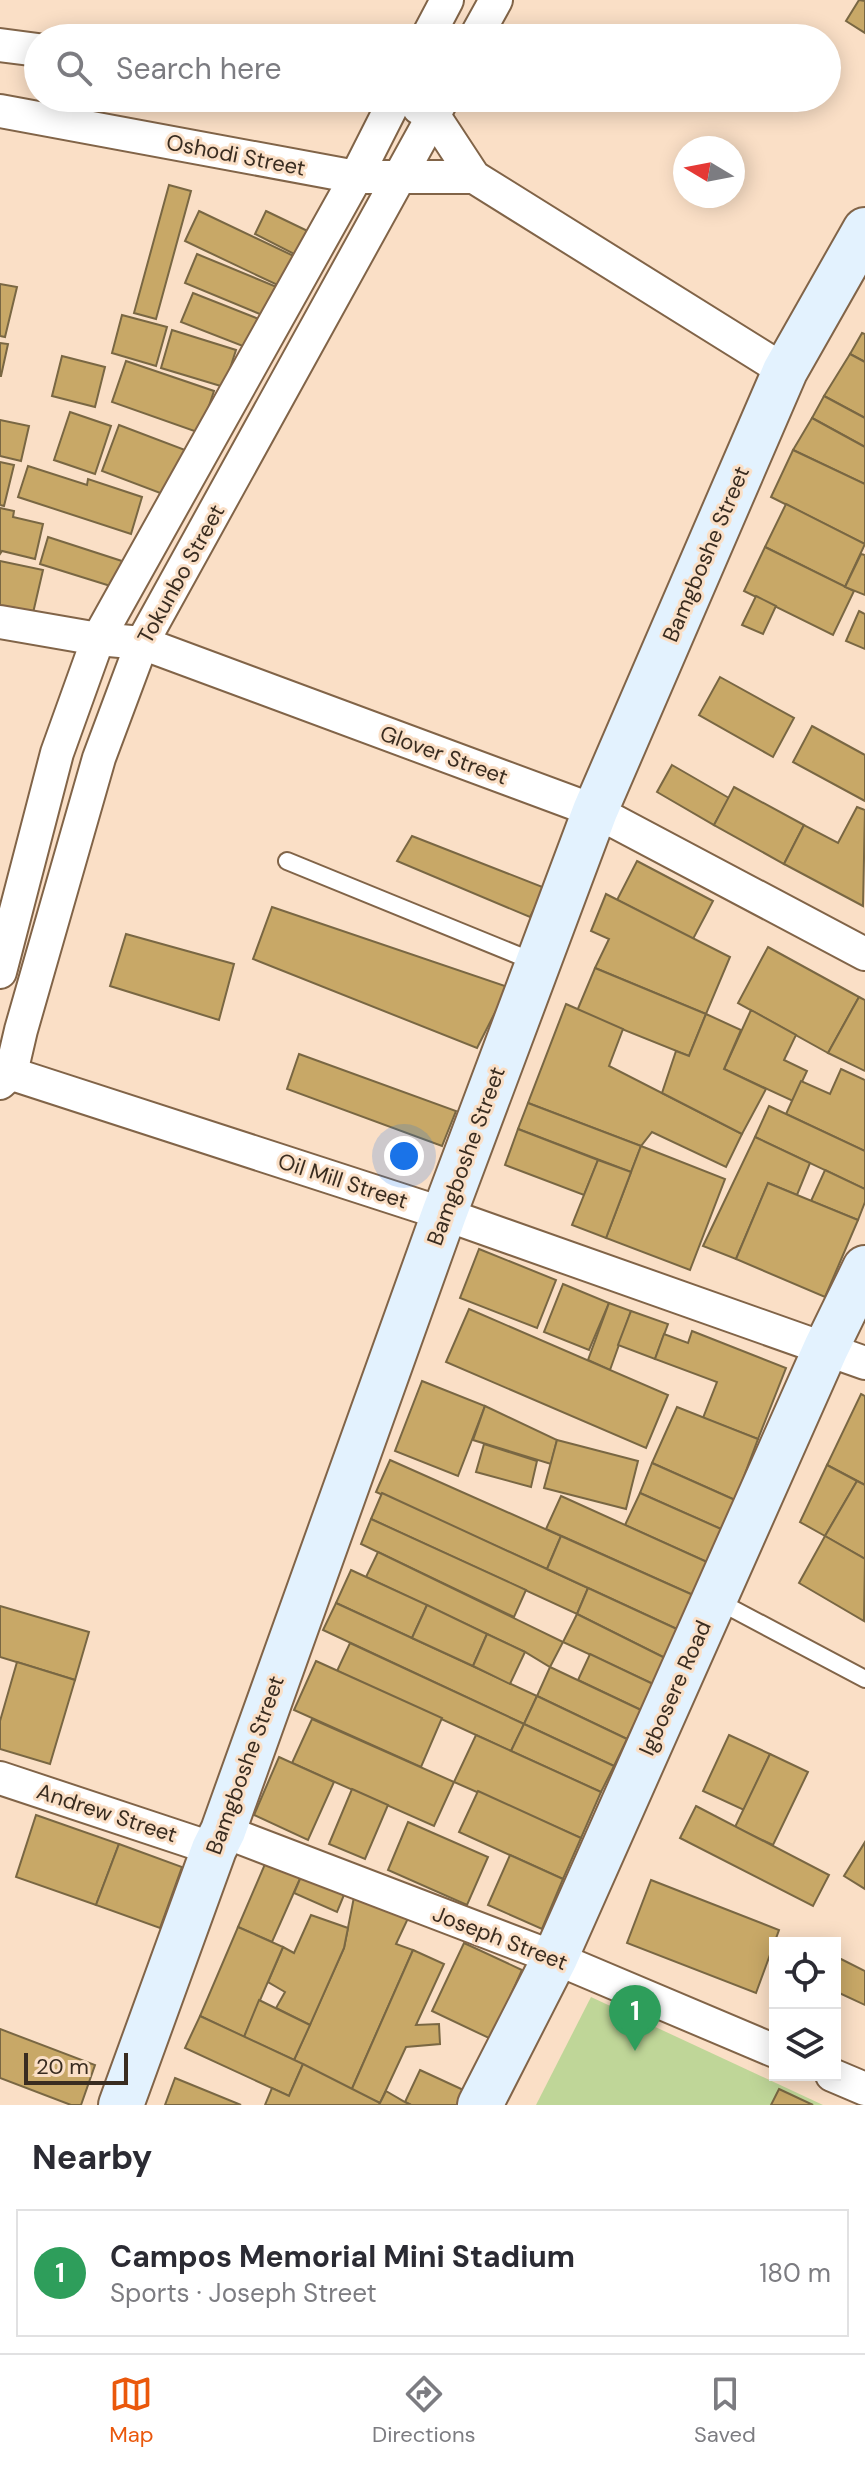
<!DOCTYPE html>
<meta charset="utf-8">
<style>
:root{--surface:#fff;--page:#f7f7f7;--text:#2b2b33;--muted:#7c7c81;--line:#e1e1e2;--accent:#ea580c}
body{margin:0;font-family:"DM Sans",sans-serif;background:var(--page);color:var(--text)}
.controls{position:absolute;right:24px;bottom:24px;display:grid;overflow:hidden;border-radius:0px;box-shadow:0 4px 20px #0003}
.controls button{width:72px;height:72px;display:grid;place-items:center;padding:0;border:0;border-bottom:2px solid var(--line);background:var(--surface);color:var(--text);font:40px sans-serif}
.compass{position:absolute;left:673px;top:136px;width:72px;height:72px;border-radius:50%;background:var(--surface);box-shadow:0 4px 20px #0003;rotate:280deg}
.scale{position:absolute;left:24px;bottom:20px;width:104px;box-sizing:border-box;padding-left:8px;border:4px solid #392c20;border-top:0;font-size:22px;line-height:28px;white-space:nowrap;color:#392c20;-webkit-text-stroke:6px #fadfc6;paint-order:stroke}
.you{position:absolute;left:404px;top:1156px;width:28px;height:28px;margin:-20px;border:6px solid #fff;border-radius:50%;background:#1a73e8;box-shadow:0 0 0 12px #1a73e833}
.badge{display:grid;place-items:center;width:52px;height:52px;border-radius:50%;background:var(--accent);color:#fff;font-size:26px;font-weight:700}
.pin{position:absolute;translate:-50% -66px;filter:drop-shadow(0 2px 4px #0008)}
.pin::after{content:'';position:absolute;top:42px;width:28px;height:24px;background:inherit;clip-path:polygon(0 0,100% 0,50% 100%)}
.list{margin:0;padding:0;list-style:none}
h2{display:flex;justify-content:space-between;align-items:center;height:104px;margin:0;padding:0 32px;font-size:34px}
h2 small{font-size:26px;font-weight:400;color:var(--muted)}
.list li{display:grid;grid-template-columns:52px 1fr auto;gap:24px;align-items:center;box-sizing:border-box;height:128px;margin:0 16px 16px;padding:0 16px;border:2px solid var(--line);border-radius:0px}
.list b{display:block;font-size:30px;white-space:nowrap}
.list p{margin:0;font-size:26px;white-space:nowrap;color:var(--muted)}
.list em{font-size:26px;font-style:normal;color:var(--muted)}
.icon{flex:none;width:44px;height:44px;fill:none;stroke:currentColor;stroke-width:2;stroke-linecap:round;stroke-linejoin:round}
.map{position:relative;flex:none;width:865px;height:2105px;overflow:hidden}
.search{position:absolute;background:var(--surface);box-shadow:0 4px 20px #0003;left:24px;right:24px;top:24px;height:88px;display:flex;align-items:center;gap:20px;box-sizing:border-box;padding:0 28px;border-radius:44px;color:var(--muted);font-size:30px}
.sheet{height:248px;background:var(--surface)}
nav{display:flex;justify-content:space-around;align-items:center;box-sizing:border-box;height:112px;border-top:2px solid var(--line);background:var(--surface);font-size:22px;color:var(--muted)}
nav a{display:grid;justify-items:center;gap:4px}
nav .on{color:var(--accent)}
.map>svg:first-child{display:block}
.green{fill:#bfd698}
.building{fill:#c8a867;stroke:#796743;stroke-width:2}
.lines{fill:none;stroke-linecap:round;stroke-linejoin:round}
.lane-casing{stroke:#816448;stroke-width:20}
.street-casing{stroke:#816448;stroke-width:36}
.secondary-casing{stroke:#816448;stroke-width:48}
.lane{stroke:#fff;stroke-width:16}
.street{stroke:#fff;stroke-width:32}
.secondary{stroke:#e3f2fe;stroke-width:44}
.labels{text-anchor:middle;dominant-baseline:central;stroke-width:6;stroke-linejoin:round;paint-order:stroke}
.street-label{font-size:22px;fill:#392c20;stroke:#fadfc6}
</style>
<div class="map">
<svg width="865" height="2105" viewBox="0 0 865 2105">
<rect width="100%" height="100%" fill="#fadfc6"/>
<polygon class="green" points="591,1997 823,2105 536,2105"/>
<g class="building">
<polygon points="859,0 865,1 865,33 846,21"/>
<polygon points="169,185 191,191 156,319 134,313"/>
<polygon points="199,211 300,259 286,289 185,241"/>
<polygon points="266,211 316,235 304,259 255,234"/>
<polygon points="197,254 284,290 272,319 185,283"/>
<polygon points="0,284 17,287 5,337 0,336"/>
<polygon points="193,293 264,321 253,350 181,322"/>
<polygon points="122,315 167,327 156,366 112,353"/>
<polygon points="172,330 236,350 224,387 161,368"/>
<polygon points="862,333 865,334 865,362 850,354"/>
<polygon points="0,343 8,344 1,376 0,376"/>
<polygon points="850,354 865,362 865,418 824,396"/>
<polygon points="62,356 105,367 95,407 52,396"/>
<polygon points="126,361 214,391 200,433 112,402"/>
<polygon points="824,396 865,418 865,447 812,418"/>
<polygon points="70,412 111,426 95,474 54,460"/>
<polygon points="812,418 865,447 865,484 793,450"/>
<polygon points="0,420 29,426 21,461 0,456"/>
<polygon points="119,425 193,453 176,499 102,471"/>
<polygon points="793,450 865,484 865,544 771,497"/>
<polygon points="0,462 14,465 4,506 0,505"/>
<polygon points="28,466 87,485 88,479 142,497 131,534 18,497"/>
<polygon points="786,504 865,544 845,587 765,547"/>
<polygon points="0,508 14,511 13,517 43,524 35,559 2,551 0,554"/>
<polygon points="48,537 128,563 120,589 40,564"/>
<polygon points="765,547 854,591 833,635 744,591"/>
<polygon points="861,554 865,555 865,595 845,587"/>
<polygon points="0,561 43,570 33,613 0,606"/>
<polygon points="756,596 776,606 763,634 742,625"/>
<polygon points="859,611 865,614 865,649 846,641"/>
<polygon points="720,677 794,718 773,757 699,715"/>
<polygon points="812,726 865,755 865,801 793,762"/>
<polygon points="672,765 729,798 714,825 657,792"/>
<polygon points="734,787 804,825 784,864 714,825"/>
<polygon points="857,807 865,810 863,906 784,864 804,825 838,843"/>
<polygon points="412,836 545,888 530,917 397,861"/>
<polygon points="637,861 713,901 693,939 617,900"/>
<polygon points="606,894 730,957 706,1014 595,968 609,939 591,931"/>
<polygon points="272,907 508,987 477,1048 253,959"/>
<polygon points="126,934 234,964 219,1020 110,986"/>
<polygon points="768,947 859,997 828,1053 738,1003"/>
<polygon points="595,968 706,1014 689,1056 577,1011"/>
<polygon points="859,997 865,1000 865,1071 828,1053"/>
<polygon points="566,1004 623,1029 609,1066 742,1134 726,1167 652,1132 641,1146 528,1103"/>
<polygon points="751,1010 796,1035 784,1060 807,1071 793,1101 724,1069"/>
<polygon points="706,1014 741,1030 724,1069 766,1089 742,1134 662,1093 676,1051 689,1056"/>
<polygon points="299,1054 456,1111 442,1146 287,1089"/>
<polygon points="841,1069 865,1080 865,1151 786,1114 801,1081 830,1094"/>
<polygon points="528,1103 641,1146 631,1172 518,1129"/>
<polygon points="769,1106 865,1151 865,1189 755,1137"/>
<polygon points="518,1129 598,1160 584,1195 505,1165"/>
<polygon points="755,1137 810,1163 797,1195 768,1183 736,1259 703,1246"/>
<polygon points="641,1146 725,1179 690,1270 606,1238"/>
<polygon points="598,1160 631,1172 606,1238 572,1225"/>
<polygon points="825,1170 865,1189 865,1202 858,1220 811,1201"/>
<polygon points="768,1183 858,1220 825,1297 736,1259"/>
<polygon points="479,1249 556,1280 537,1328 460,1298"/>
<polygon points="563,1284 609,1303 589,1350 544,1332"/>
<polygon points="609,1303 631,1311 610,1370 588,1360"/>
<polygon points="469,1309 668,1395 646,1448 446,1362"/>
<polygon points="631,1311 668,1324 655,1359 618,1345"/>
<polygon points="692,1331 786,1368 758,1439 703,1418 717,1382 655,1359 664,1334 688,1343"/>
<polygon points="422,1381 485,1406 458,1476 395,1451"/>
<polygon points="861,1394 865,1396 865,1485 827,1465"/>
<polygon points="485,1406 557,1440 551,1464 473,1440"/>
<polygon points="677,1407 758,1439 735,1500 652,1463"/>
<polygon points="557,1440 638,1461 626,1509 544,1488"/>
<polygon points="484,1444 537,1461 531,1487 476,1472"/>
<polygon points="390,1460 561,1536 547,1569 376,1492"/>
<polygon points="652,1463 735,1500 721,1529 640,1493"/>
<polygon points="827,1465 857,1481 825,1536 800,1522"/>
<polygon points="857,1481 865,1485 865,1559 825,1536"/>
<polygon points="382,1493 588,1588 577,1614 371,1519"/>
<polygon points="640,1493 721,1529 707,1562 625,1525"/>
<polygon points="561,1496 707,1562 693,1595 546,1529"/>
<polygon points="371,1519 526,1590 514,1617 361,1544"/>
<polygon points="561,1536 693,1595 679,1630 547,1569"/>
<polygon points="825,1536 865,1559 864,1621 799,1583"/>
<polygon points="378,1552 563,1642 550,1667 525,1652 366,1577"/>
<polygon points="351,1570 427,1605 412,1638 336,1603"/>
<polygon points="588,1588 679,1630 665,1658 577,1614"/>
<polygon points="336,1603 537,1696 524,1724 323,1630"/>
<polygon points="427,1605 487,1634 473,1666 412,1638"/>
<polygon points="0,1606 89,1632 75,1680 0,1657"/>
<polygon points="577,1614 665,1658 653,1684 563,1642"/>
<polygon points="487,1634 525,1652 510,1684 473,1666"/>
<polygon points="350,1643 524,1724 511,1751 337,1671"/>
<polygon points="590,1654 653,1684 641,1710 578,1680"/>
<polygon points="316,1661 442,1718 421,1767 294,1710"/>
<polygon points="17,1662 75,1680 50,1764 0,1749 0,1721"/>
<polygon points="550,1667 641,1710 627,1739 537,1696"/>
<polygon points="537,1696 627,1739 614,1766 524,1724"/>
<polygon points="312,1719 454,1782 434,1826 292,1763"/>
<polygon points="524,1724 614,1766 601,1792 511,1751"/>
<polygon points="476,1735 601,1792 581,1838 454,1782"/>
<polygon points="729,1735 770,1754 744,1810 703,1791"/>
<polygon points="770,1754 808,1772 773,1845 735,1827"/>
<polygon points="279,1757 334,1782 308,1840 254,1815"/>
<polygon points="352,1789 388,1805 365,1859 329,1844"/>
<polygon points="478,1791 581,1838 563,1879 459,1832"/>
<polygon points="696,1806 829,1875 813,1906 680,1838"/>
<polygon points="36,1815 119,1844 96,1905 16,1877"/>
<polygon points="408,1822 488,1857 467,1905 388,1870"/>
<polygon points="865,1842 865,1889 844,1876"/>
<polygon points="119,1844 182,1867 160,1928 96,1905"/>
<polygon points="510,1855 563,1879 542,1929 488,1905"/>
<polygon points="268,1857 303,1872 272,1942 238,1927"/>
<polygon points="303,1872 346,1890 337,1912 294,1893"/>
<polygon points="651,1880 779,1930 756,1993 627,1943"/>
<polygon points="355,1892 410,1914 396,1944 413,1950 351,2091 294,2060 344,1948"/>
<polygon points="311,1915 348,1928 344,1948 310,2025 276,2008 285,1992 268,1982 283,1947 294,1953"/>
<polygon points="238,1927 283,1947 244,2037 200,2016"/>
<polygon points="464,1943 522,1970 491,2039 432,2011"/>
<polygon points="413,1950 444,1964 416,2025 439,2024 440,2044 406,2047 380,2103 351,2091"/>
<polygon points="835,1956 865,1971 865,2005 835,1991"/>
<polygon points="259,2000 310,2025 294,2060 244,2037"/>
<polygon points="200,2016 303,2064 289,2096 185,2048"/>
<polygon points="0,2029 95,2065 81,2105 71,2105 0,2078"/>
<polygon points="303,2064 380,2103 379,2105 265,2105 272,2088 289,2096"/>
<polygon points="420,2070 470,2093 464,2105 411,2105 405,2102"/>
<polygon points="175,2078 241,2105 165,2105"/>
<polygon points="779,2089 813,2105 771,2105"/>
<polygon points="386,2091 405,2102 411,2105 379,2105"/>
</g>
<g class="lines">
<g class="lane-casing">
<g id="lane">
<polyline points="287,861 537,963"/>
<polyline points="716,1600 865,1679"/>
</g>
</g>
<g class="street-casing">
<g id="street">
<polyline points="427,38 447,0"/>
<polyline points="475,38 496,0"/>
<polyline points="0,45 38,50"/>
<polyline points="419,108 434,116 474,177 785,371"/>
<polyline points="0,111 356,177 474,177"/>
<polyline points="0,622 98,639 142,643 595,811 865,954"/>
<polyline points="0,972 57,753 98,639 356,177 396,98"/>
<polyline points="0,1070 444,1214 865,1363"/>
<polyline points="0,1083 11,1073 21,1030 99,758 142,643 443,98"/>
<polyline points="0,1778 214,1849"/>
<polyline points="223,1831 555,1958 775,2051"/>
<polyline points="832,2075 865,2089"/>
</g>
</g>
<g class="secondary-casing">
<g id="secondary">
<polyline points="121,2105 214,1849 223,1831 444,1214 595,811 785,371 865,230"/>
<polyline points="480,2105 555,1958 826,1348 865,1268"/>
</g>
</g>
<use href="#lane" class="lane"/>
<use href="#street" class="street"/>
<use href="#secondary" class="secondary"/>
</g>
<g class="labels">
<g class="street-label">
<text transform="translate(236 155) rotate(11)">Oshodi Street</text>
<text transform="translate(706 554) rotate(-67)">Bamgboshe Street</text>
<text transform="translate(181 574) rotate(-61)">Tokunbo Street</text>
<text transform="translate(444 755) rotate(20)">Glover Street</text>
<text transform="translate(466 1156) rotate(-70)">Bamgboshe Street</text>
<text transform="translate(343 1181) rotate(18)">Oil Mill Street</text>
<text transform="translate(675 1688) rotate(-66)">Igbosere Road</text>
<text transform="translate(245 1765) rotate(-70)">Bamgboshe Street</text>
<text transform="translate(107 1813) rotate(18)">Andrew Street</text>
<text transform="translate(500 1938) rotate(21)">Joseph Street</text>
</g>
</g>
</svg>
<div class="controls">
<button><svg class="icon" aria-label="locate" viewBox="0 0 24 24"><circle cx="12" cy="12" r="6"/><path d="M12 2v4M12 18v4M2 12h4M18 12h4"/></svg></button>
<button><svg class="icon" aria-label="layers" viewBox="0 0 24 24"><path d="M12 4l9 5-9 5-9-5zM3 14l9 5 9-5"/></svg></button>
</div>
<svg class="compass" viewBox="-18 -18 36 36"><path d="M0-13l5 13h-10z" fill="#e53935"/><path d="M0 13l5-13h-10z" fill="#7c7c81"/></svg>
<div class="scale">20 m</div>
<div class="you"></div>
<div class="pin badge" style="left:635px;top:2051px;background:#2e9e5b">1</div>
<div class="search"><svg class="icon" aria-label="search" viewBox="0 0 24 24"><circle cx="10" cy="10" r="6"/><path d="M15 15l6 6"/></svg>Search here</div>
</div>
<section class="sheet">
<h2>Nearby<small></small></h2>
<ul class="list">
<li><span class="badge" style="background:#2e9e5b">1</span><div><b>Campos Memorial Mini Stadium</b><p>Sports · Joseph Street</p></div><em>180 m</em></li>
</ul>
</section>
<nav>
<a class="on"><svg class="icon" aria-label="map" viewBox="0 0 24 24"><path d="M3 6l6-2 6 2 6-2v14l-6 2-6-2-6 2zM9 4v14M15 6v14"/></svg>Map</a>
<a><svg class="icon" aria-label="directions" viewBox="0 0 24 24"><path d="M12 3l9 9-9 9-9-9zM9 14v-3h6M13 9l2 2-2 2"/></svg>Directions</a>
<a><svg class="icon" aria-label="saved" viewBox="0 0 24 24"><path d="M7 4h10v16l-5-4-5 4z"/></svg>Saved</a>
</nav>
